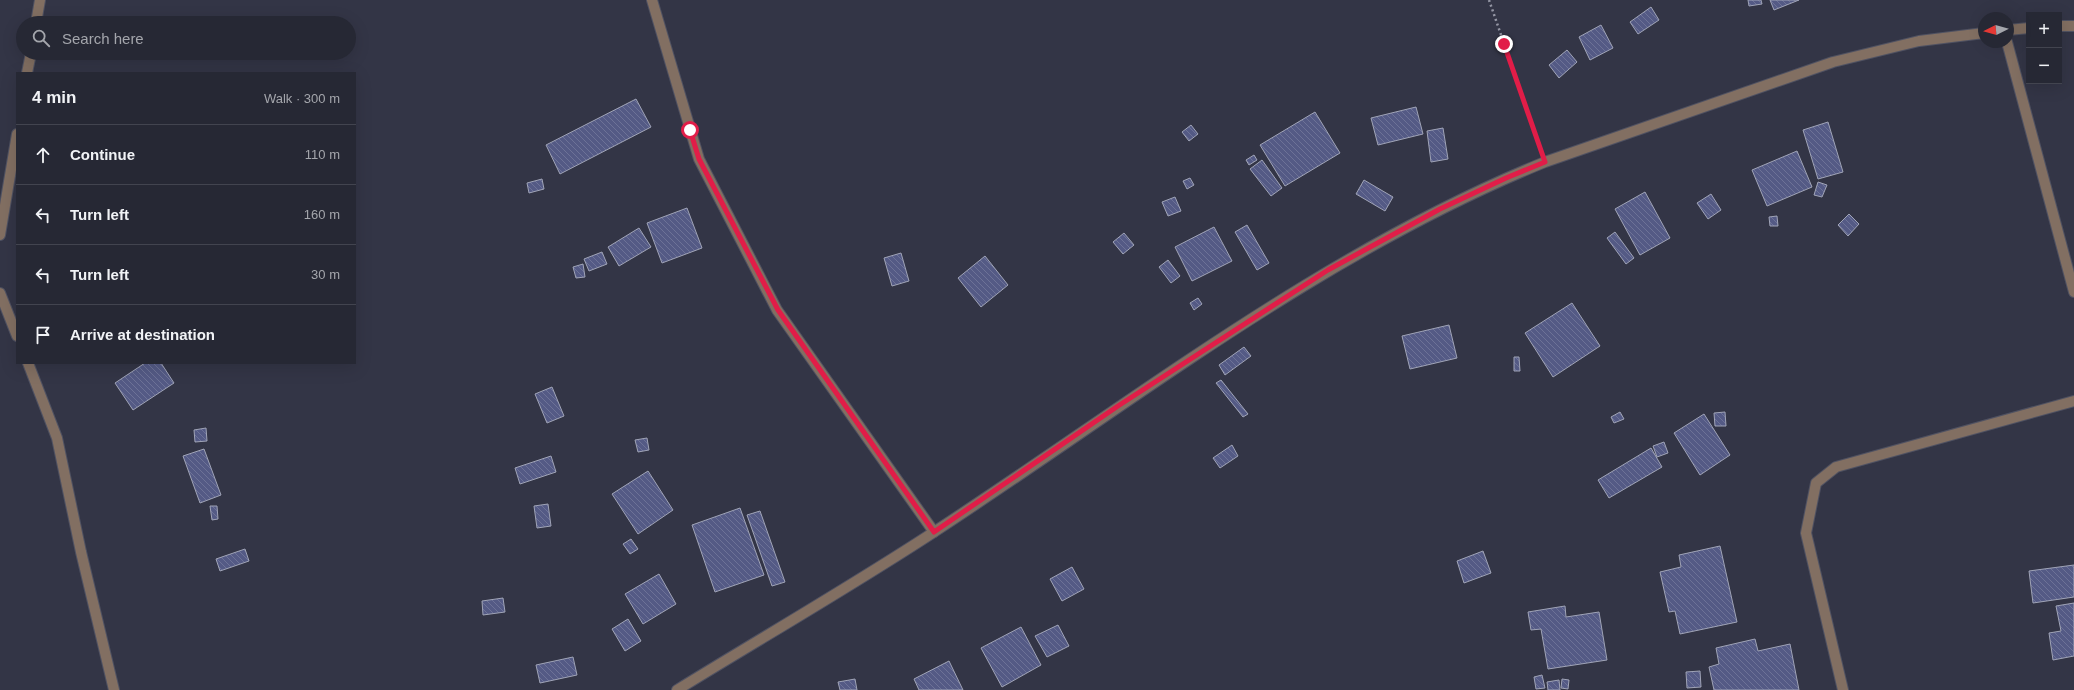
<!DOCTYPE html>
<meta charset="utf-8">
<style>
:root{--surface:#262834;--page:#323440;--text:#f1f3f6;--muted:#a4a6ac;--line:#42444f}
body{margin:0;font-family:Helvetica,sans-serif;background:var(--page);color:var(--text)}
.controls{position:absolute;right:12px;top:12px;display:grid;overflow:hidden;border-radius:0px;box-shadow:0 4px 16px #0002}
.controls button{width:36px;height:36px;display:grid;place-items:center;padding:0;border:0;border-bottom:1px solid var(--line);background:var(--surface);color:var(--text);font:20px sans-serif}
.compass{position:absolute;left:1978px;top:12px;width:36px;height:36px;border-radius:50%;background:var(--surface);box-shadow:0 4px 16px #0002;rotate:265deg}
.stop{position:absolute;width:12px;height:12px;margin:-9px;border:3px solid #e11d48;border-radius:50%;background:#fff}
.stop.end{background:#e11d48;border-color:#fff;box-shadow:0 1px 4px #0008}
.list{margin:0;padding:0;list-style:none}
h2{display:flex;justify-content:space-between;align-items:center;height:52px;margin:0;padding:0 16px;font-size:17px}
h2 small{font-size:13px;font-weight:400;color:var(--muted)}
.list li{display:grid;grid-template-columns:26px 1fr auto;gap:12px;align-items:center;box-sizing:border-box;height:60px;padding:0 16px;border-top:1px solid var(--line)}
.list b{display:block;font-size:15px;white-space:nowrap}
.list em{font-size:13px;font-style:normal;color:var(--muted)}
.icon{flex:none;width:22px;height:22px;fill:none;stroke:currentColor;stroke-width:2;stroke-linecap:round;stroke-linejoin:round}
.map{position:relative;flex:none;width:2074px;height:690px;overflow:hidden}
.search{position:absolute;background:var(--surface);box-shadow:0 4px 16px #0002;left:16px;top:16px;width:340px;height:44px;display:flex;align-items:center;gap:10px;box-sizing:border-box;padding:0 14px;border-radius:22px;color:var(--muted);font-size:15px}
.panel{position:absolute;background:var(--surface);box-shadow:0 4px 16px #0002;left:16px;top:72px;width:340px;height:292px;border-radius:0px}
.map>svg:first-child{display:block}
.building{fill:url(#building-back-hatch);stroke:#a0a4b7}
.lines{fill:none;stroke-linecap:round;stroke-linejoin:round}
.minor-casing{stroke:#505262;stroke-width:12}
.path{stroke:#9496a4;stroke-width:2.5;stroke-dasharray:2 3;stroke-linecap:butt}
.minor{stroke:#826f62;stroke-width:10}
.route{stroke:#e11d48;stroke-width:5}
</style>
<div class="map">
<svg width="2074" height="690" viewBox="0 0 2074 690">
<defs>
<pattern id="building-back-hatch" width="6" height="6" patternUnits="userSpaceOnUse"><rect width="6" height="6" fill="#545a85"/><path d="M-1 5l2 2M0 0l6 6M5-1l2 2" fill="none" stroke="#6d7297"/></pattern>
</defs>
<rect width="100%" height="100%" fill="#333546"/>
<g class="building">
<polygon points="1748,0 1761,0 1762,4 1749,6"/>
<polygon points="1770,0 1799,0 1774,10"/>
<polygon points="1651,7 1659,20 1638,34 1630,22"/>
<polygon points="1601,25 1613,48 1590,60 1579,37"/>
<polygon points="1567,50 1577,62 1559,78 1549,65"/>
<polygon points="636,99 651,127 560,174 546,145"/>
<polygon points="1416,107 1423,134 1378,145 1371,118"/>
<polygon points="1315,112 1340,153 1285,186 1260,145"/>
<polygon points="1828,122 1843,172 1818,179 1803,130"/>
<polygon points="1191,125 1198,134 1189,141 1182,132"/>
<polygon points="1443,128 1448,159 1431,162 1427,131"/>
<polygon points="1797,151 1812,187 1767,206 1752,170"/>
<polygon points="1254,155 1257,160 1249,165 1246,160"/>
<polygon points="1262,160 1282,188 1271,196 1250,169"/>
<polygon points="1190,178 1194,185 1187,189 1183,181"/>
<polygon points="542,179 544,189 529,193 527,183"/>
<polygon points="1364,180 1393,197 1385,211 1356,194"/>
<polygon points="1818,182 1827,185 1822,197 1814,195"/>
<polygon points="1645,192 1670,238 1640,255 1615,209"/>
<polygon points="1711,194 1721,210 1708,219 1697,203"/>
<polygon points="1175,197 1181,211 1168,216 1162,202"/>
<polygon points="687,208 702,248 662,263 647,223"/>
<polygon points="1849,214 1859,224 1848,236 1838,225"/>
<polygon points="1777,216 1778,226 1770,226 1769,217"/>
<polygon points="1247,225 1269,263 1257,270 1235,232"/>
<polygon points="1214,227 1232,261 1192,281 1175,247"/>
<polygon points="639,228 651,247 619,266 608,247"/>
<polygon points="1615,232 1634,258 1626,264 1607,238"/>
<polygon points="1124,233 1134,245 1123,254 1113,242"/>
<polygon points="602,252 607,264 589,271 584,259"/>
<polygon points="901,253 909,281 892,286 884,258"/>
<polygon points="985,256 1008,285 981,307 958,278"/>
<polygon points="1168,260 1180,276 1171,283 1159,267"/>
<polygon points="583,264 585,277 576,278 573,267"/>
<polygon points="1198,298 1202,304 1194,310 1190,303"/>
<polygon points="1572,303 1600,346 1553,377 1525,333"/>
<polygon points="1449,325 1457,358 1410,369 1402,336"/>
<polygon points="1244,347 1251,356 1225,375 1219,365"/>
<polygon points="1514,357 1519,357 1520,371 1514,371"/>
<polygon points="145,363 161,363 174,383 133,410 115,383"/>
<polygon points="1221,380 1248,414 1243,417 1216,383"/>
<polygon points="552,387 564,416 547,423 535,394"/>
<polygon points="1620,412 1624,419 1614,423 1611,417"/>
<polygon points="1725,412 1726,426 1715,426 1714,413"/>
<polygon points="1704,414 1730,455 1700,475 1674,433"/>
<polygon points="206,428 207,441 195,442 194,430"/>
<polygon points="647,438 649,450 638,452 635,440"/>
<polygon points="1664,442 1668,453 1657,457 1653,446"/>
<polygon points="1232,445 1238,456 1220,468 1213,458"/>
<polygon points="1651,448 1662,467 1609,498 1598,480"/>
<polygon points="204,449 221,495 200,503 183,456"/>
<polygon points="551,456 556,472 520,484 515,468"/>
<polygon points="648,471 673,510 638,534 612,494"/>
<polygon points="548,504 551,526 537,528 534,506"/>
<polygon points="210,506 217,506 218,519 212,520"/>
<polygon points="740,508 764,575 715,592 692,525"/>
<polygon points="760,511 785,582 772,586 747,515"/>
<polygon points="631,539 638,549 630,554 623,544"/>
<polygon points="1720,546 1737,622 1680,634 1675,611 1669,612 1660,572 1681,567 1679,555"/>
<polygon points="245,549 249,561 220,571 216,559"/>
<polygon points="1483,551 1491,573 1464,583 1457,561"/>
<polygon points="2074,565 2074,597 2033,603 2029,571"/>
<polygon points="1072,567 1084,589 1062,601 1050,579"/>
<polygon points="659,574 676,604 643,624 625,594"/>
<polygon points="503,598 505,612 483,615 482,601"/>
<polygon points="2074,603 2074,656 2053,660 2049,633 2061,631 2056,606"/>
<polygon points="1565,606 1566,617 1599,612 1607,660 1548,669 1541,629 1531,630 1528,612"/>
<polygon points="628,619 641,641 625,651 612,629"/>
<polygon points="1058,625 1069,646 1047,657 1035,636"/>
<polygon points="1021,627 1041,665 1002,687 981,648"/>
<polygon points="1755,639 1758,651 1790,644 1799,690 1714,690 1709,667 1719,664 1716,648"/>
<polygon points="573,657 577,675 540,683 536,665"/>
<polygon points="949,661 963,690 919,690 914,679"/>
<polygon points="1700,671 1701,687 1687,688 1686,672"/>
<polygon points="1542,675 1545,688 1536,689 1534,677"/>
<polygon points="855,679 857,690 840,690 838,682"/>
<polygon points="1562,679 1569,680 1568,689 1561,688"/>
<polygon points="1559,680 1560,690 1548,690 1547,682"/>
</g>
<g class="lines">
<g class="minor-casing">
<g id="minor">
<polyline points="652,0 699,159 777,310 934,532"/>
<polyline points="36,23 40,0"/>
<polyline points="2059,26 2074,26"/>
<polyline points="2008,30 2029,28"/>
<polyline points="2007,42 2074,292"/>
<polyline points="27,73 31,53"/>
<polyline points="0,235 17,134"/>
<polyline points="0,293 17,336"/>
<polyline points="28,363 57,438 81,552 114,690"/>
<path d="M677,690C763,637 850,587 934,532C1133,402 1323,252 1545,162L1833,62L1919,41L1984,33"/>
<polyline points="1843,690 1806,533 1816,483 1836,467 2074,401"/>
</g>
</g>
<polyline class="path" points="1489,0 1538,142"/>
<use href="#minor" class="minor"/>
</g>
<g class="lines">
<polyline class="route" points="690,130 699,159 778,310 934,532 1118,406 1328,270 1440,209 1506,178 1545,162 1504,44"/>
</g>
</svg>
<div class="controls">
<button>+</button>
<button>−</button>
</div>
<svg class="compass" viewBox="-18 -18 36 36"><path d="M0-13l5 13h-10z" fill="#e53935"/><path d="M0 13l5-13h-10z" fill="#a4a6ac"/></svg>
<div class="stop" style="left:690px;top:130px"></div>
<div class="stop end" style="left:1504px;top:44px"></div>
<div class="search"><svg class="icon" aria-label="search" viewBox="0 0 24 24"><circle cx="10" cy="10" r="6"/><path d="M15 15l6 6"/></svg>Search here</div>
<section class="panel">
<h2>4 min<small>Walk · 300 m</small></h2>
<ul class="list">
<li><svg class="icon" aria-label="ahead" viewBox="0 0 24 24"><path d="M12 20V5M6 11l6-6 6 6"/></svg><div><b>Continue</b></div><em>110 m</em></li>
<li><svg class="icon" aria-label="left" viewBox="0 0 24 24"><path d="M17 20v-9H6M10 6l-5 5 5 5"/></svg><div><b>Turn left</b></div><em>160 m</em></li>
<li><svg class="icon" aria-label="left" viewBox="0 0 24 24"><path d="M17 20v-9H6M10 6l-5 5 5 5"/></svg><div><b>Turn left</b></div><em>30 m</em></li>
<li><svg class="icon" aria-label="arrive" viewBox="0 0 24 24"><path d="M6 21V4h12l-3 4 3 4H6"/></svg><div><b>Arrive at destination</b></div></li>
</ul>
</section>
</div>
